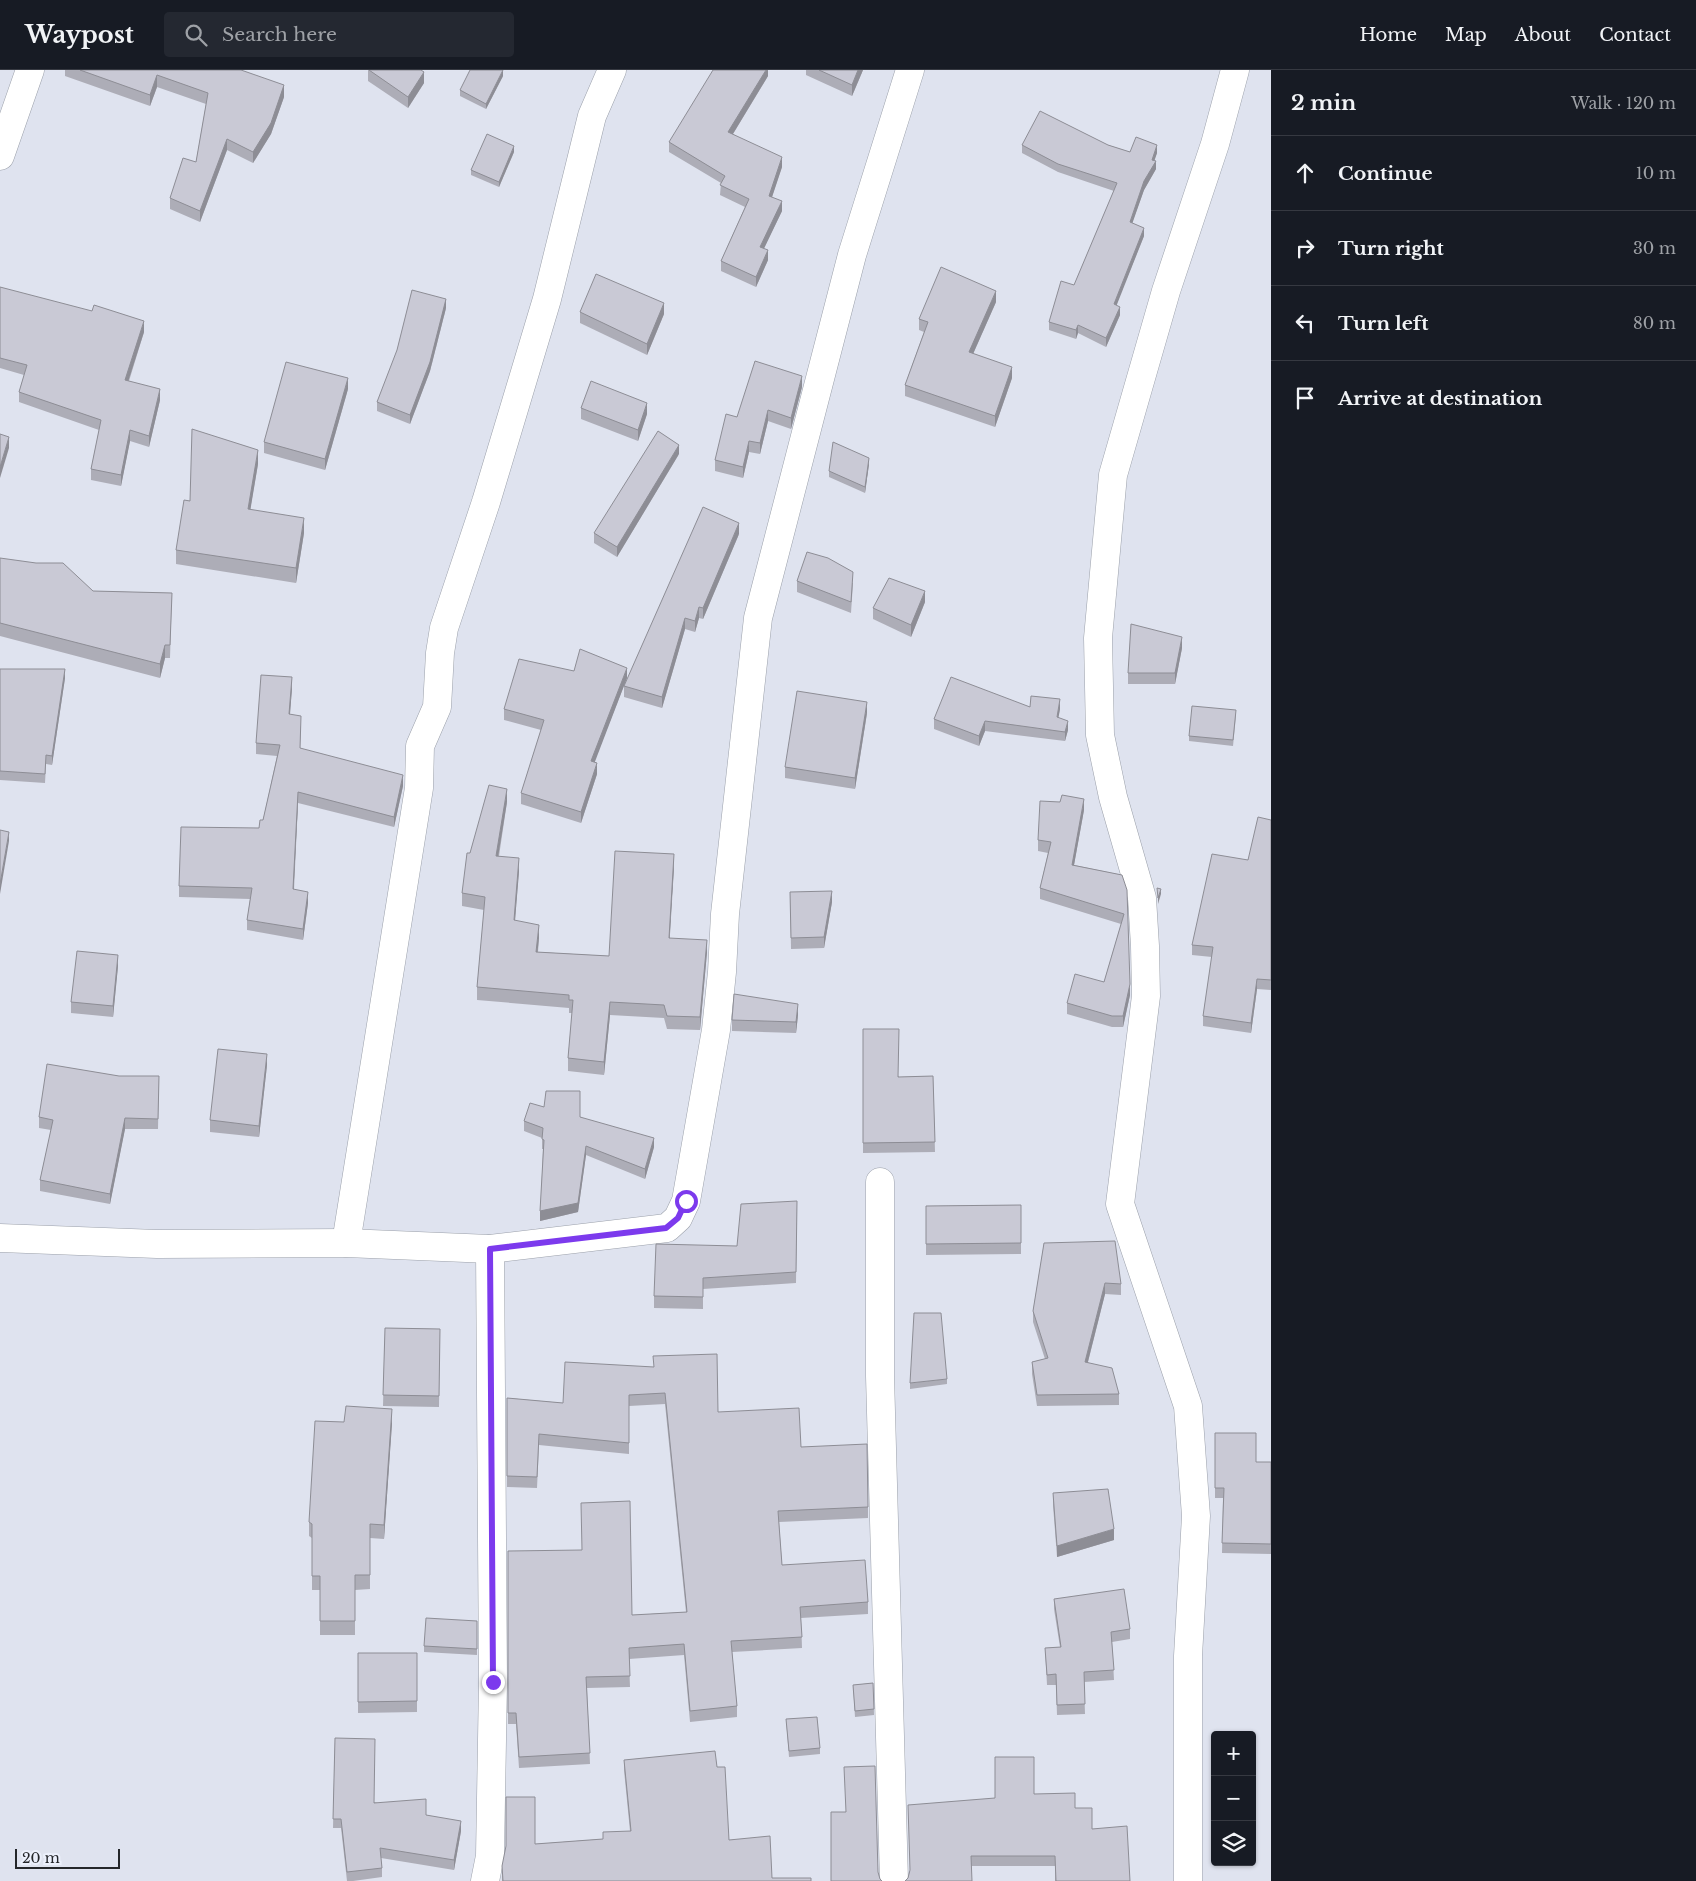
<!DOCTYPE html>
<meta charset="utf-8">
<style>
:root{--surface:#171b24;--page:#242831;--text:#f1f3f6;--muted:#9ea1a6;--line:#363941}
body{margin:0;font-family:"Libre Baskerville",serif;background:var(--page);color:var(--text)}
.controls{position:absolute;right:15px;bottom:15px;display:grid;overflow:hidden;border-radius:5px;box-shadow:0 1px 4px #0004}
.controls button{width:45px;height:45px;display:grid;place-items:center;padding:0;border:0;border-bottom:1px solid var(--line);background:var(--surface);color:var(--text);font:25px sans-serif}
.scale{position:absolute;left:15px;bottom:12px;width:105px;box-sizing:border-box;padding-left:5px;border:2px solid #24262a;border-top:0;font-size:14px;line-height:18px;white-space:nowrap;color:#24262a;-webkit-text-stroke:4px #ecf0fc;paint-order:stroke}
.stop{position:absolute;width:15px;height:15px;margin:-11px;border:4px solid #7c3aed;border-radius:50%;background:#fff}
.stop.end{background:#7c3aed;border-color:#fff;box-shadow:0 1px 5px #0008}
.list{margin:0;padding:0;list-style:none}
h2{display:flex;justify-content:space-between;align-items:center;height:65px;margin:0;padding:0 20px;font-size:21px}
h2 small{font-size:16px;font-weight:400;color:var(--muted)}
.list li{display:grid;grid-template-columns:32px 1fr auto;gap:15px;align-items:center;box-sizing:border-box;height:75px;padding:0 20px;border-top:1px solid var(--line)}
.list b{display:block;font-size:19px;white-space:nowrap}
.list em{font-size:16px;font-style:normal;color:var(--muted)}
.icon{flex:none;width:28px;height:28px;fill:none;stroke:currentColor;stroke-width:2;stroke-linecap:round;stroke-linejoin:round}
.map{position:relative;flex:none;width:1271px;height:1811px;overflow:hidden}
header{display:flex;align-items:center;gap:30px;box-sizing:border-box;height:70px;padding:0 25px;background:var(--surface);border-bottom:1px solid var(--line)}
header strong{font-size:24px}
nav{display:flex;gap:28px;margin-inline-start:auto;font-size:18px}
.search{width:350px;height:45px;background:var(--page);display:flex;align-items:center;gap:12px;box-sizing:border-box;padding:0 18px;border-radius:5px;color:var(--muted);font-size:19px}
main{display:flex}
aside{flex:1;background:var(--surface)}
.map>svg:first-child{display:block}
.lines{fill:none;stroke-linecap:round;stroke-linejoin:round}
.minor-casing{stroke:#9ba0aa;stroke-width:29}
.minor{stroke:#fff;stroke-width:28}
.wall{fill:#adadb7}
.shaded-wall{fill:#8d8d95}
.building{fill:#c9c9d5;stroke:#8d8d95}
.route{stroke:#7c3aed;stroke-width:6}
</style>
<header>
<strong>Waypost</strong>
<div class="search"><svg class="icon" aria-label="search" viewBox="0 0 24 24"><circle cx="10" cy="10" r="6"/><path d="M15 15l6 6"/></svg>Search here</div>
<nav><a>Home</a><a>Map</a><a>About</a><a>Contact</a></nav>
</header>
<main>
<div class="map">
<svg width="1271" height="1811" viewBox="0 0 1271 1811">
<rect width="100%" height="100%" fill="#dfe3ef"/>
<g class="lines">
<g class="minor-casing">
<g id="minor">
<polyline points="0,86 30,0"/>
<polyline points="880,1112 880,1306 894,1811"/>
<polyline points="0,1168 157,1174 346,1173 490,1179 667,1158 678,1148 686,1131 716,960 722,902 725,844 758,548 852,185 910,0"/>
<polyline points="346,1173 419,718 420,676 437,637 440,583 444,558 486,432 547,229 592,46 612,0"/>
<polyline points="485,1811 490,1786 493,1612 490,1179"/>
<polyline points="1188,1811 1188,1586 1196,1446 1188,1336 1120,1134 1146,926 1145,876 1142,828 1113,727 1100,665 1098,568 1113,405 1166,221 1215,74 1235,0"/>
</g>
</g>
<use href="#minor" class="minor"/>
</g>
<g class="wall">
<polygon points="65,0 241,0 284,27 271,64 253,93 227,80 200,152 170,139 170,128 196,92 206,34 157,17 150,36 65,6"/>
<polygon points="368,0 421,0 424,13 408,38 368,11"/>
<polygon points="768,0 768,6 733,64 782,97 772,127 782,141 764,178 768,190 756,217 721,201 721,191 745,137 720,125 721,113 669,82 669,72"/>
<polygon points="806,0 863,0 852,26 806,5"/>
<polygon points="503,6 486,39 460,26 460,20"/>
<polygon points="1022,75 1108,75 1130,82 1157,83 1154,90 1156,99 1144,120 1132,153 1144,166 1116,235 1120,245 1106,277 1078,263 1076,269 1049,260 1049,252 1074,215 1114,121 1058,102 1022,83"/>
<polygon points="514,82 499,117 471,105 471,100"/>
<polygon points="0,217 144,262 129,311 160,330 149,377 130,371 121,416 91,410 91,399 99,360 19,332 19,322 24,305 0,298"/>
<polygon points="996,232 973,284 1012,308 995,357 905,326 905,315 924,262 919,260 919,249"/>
<polygon points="446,238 430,301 410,354 377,341 377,332"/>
<polygon points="580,242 664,244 647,285 580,253"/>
<polygon points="802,317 791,359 768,351 760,384 749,382 743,408 715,401 715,390 737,347"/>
<polygon points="348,319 325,400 264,383 264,372"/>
<polygon points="581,338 647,344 638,371 581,349"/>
<polygon points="679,384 617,487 594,473 594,463"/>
<polygon points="258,394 250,440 304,463 296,513 176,494 176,480 190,431"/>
<polygon points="869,394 865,423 829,407 829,401"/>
<polygon points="739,464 703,549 699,548 695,562 685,559 662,638 624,627 624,616"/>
<polygon points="0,488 93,521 172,523 170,588 165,588 160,608 0,566"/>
<polygon points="797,511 853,513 851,543 797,522"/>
<polygon points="925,532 911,567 873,549 873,538"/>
<polygon points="1182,578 1175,614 1128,614 1128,603"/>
<polygon points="0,599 65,608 52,695 46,694 45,713 0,710"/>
<polygon points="574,601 627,608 594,692 597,704 581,753 521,734 521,723 541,660 504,650 504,639"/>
<polygon points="292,618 290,645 301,657 300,679 403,716 394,757 298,733 294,820 308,833 303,870 247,860 247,850 250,829 179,827 179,816 259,758 263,750 277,686 256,684 256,673"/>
<polygon points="1030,637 1060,639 1058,647 1068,660 1065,671 985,661 979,676 934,659 934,649"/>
<polygon points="867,643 855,719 785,708 785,697"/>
<polygon points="1236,645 1233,676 1189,671 1189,666"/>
<polygon points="507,732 499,786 519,801 515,850 539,868 538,882 609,886 674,797 669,868 707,882 700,960 667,959 664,948 610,945 604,1005 568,1001 568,988 572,943 569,943 569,938 477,930 477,917 484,840 462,836 462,823 470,783"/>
<polygon points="1084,740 1074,795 1122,805 1130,925 1123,957 1112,957 1067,944 1067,933 1104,912 1121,854 1040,829 1040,818 1048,783 1038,781 1038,770"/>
<polygon points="1271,750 1271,920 1257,919 1251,963 1203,956 1203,946 1212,887 1192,885 1192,875 1248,790"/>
<polygon points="790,822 832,832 824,878 791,879"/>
<polygon points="118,896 113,947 71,943 71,932"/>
<polygon points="798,945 796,963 732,961 732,950"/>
<polygon points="863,959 899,1007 933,1006 935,1082 863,1083"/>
<polygon points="267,995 259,1067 210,1062 210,1050"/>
<polygon points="119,1006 159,1006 158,1059 125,1059 110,1134 40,1121 40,1110 51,1060 39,1058 39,1047"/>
<polygon points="580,1047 654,1077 645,1109 586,1085 578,1142 540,1151 543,1079 542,1079 542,1068 524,1061 524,1051"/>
<polygon points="797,1131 796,1213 703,1219 703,1239 654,1238 654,1226 737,1176"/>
<polygon points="1021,1135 1021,1184 926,1185 926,1136"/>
<polygon points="1044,1173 1121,1214 1121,1225 1105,1224 1088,1292 1119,1324 1119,1335 1037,1336 1032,1304 1032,1292 1045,1289 1033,1252 1033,1241"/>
<polygon points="385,1258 440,1259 439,1337 383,1336"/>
<polygon points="653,1297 718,1342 801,1377 868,1437 868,1448 779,1452 782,1495 868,1532 868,1544 801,1548 802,1578 732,1582 737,1636 737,1647 690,1652 684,1585 629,1589 630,1617 587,1618 590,1694 519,1698 516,1654 508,1654 508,1481 632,1545 686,1542 665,1334 629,1336 629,1384 539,1375 537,1418 507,1417 507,1328 563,1333"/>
<polygon points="947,1309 947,1314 910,1319 910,1313"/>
<polygon points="344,1352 392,1353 384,1469 370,1468 370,1519 355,1520 355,1565 320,1565 320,1520 312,1520 312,1468 309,1466 309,1452"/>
<polygon points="1215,1363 1256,1392 1271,1392 1271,1484 1222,1483 1223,1428 1215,1428"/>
<polygon points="1053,1423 1114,1470 1057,1487 1053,1435"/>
<polygon points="1054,1529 1130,1559 1130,1569 1112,1572 1114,1610 1084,1612 1085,1644 1057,1645 1056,1615 1047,1615 1045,1578 1060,1577 1054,1539"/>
<polygon points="477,1551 477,1585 424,1582 424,1576"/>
<polygon points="358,1583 417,1583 417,1642 358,1643"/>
<polygon points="873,1613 874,1645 855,1647 853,1615"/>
<polygon points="786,1649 820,1678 820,1684 789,1687"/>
<polygon points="335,1668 374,1732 426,1745 461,1761 454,1800 381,1788 382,1798 382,1807 353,1811 347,1811 341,1758 333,1758"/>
<polygon points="624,1690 717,1697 729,1770 772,1808 811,1811 502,1811 502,1796 535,1774 603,1769 630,1761 624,1700"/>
<polygon points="1034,1724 1075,1738 1092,1759 1130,1811 1055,1811 1055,1796 972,1796 908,1808 909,1802 995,1728"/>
</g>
<g class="shaded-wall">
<polygon points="503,0 503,6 486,39 486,34"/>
<polygon points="766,0 768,0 768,6 728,72 728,62"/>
<polygon points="858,0 863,0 852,26 852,15"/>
<polygon points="424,2 424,13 408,38 408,27"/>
<polygon points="157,5 157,17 150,36 150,25"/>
<polygon points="284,15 284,27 271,64 253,93 253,82"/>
<polygon points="227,69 227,80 200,152 200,141"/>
<polygon points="1157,75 1157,83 1152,98 1152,90"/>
<polygon points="514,76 514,82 499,117 499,112"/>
<polygon points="782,87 782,97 769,136 769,126"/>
<polygon points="1156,91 1156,99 1144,120 1130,160 1130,152 1144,111"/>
<polygon points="782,131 782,141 760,187 760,177"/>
<polygon points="1144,158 1144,166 1114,242 1114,234"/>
<polygon points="768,180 768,190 756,217 756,207"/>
<polygon points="996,221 996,232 969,293 969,282"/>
<polygon points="446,229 446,238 430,301 410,354 410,345"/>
<polygon points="664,233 664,244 647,285 647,274"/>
<polygon points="1120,237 1120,245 1106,277 1106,268"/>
<polygon points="144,251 144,262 125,321 125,310"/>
<polygon points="1078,255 1078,263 1076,269 1076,260"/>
<polygon points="1012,297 1012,308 995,357 995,346"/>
<polygon points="802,306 802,317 791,359 791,348"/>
<polygon points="348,308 348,319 325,400 325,389"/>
<polygon points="160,319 160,330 149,377 149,366"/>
<polygon points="647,333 647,344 638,371 638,360"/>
<polygon points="768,340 768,351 760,384 760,373"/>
<polygon points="130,360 130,371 121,416 121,405"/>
<polygon points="9,367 9,378 0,408 0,397"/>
<polygon points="749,371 749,382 743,408 743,397"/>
<polygon points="679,375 679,384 617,487 617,477"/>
<polygon points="258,380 258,394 248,454 248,439"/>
<polygon points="869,388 869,394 865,423 865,417"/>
<polygon points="304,448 304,463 296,513 296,498"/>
<polygon points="739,453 739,464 703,549 703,538"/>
<polygon points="925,521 925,532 911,567 911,555"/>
<polygon points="699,537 699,548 695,562 695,551"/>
<polygon points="685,548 685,559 662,638 662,627"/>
<polygon points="1182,567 1182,578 1175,614 1175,603"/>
<polygon points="165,575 165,588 160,608 160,594"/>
<polygon points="627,598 627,608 591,702 591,691"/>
<polygon points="65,599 65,608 52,695 52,686"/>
<polygon points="292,607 292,618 289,655 289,644"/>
<polygon points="1060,629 1060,639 1057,656 1057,647"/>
<polygon points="867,632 867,643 855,719 855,708"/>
<polygon points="985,651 985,661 979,676 979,666"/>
<polygon points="1068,651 1068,660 1065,671 1065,662"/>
<polygon points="597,693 597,704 581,753 581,742"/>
<polygon points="403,705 403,716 394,757 394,747"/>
<polygon points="507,719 507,732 496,799 496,786"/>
<polygon points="298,722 298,733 293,830 293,819"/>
<polygon points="1084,729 1084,740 1072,806 1072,795"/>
<polygon points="9,762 9,771 0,824 0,814"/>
<polygon points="674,784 674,797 669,881 669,868"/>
<polygon points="519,788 519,801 514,863 514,850"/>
<polygon points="1161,819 1161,824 1158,834 1158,828"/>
<polygon points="832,821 832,832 824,878 824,867"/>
<polygon points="308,822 308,833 303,870 303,859"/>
<polygon points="539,855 539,868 536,895 536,882"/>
<polygon points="707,870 707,882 700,960 700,947"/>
<polygon points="118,885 118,896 113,947 113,936"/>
<polygon points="1257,909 1257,919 1251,963 1251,953"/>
<polygon points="1130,914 1130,925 1123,957 1123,946"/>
<polygon points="610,932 610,945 604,1005 604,992"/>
<polygon points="798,934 798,945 796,963 796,952"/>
<polygon points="267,984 267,995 259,1067 259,1056"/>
<polygon points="125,1048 125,1059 110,1134 110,1124"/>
<polygon points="654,1068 654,1077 645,1109 645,1099"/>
<polygon points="586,1076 586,1085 578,1142 540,1151 540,1141"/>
<polygon points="1105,1213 1105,1224 1085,1303 1085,1292"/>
<polygon points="392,1339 392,1353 384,1469 384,1455"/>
<polygon points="1114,1459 1114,1470 1057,1487 1057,1476"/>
<polygon points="461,1751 461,1761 454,1800 454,1790"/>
</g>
<g class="building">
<polygon points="80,0 241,0 284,15 271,53 253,82 227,69 200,141 170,128 183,88 196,92 208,23 157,5 150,25"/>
<polygon points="369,0 421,0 424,2 408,27"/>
<polygon points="470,0 503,0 486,34 460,20"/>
<polygon points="713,0 766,0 728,62 782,87 769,126 782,131 760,177 768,180 756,207 721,191 749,129 720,115 725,106 669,72"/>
<polygon points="819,0 858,0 852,15"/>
<polygon points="1040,41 1108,75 1130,82 1136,67 1157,75 1152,90 1156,91 1144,111 1130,152 1144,158 1114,234 1120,237 1106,268 1078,255 1076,260 1049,252 1061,211 1074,215 1117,113 1058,94 1022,75"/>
<polygon points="487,64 514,76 499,112 471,100"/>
<polygon points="941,197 996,221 969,282 1012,297 995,346 905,315 928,252 919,249"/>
<polygon points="596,204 664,233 647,274 580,242"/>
<polygon points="0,217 92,241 94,235 144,251 125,310 160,319 149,366 130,360 121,405 91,399 101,350 19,322 27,295 0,288"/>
<polygon points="412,220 446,229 430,292 410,345 377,332 397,280"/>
<polygon points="755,291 802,306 791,348 768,340 760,373 749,371 743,397 715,390 726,344 737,347"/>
<polygon points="286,292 348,308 325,389 264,372"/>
<polygon points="591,311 647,333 638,360 581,338"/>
<polygon points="192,359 258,380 248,439 304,448 296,498 176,480 184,430 190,431"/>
<polygon points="658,361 679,375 617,477 594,463"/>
<polygon points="0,364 9,367 0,397"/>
<polygon points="833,372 869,388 865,417 829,401"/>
<polygon points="703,437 739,453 703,538 699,537 695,551 685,548 662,627 624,616"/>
<polygon points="807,482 828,488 853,502 851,532 797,511"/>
<polygon points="0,488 36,493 63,493 93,521 172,523 170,575 165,575 160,594 0,553"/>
<polygon points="889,508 925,521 911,555 873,538"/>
<polygon points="1131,554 1182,567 1175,603 1128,603"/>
<polygon points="580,579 627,598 591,691 597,693 581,742 521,723 544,650 504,639 519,589 574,601"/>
<polygon points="0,599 65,599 52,686 46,685 45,704 0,701"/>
<polygon points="261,605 292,607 289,644 301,646 300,678 403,705 394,747 298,722 293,819 308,822 303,859 247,850 252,818 179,816 181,757 259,758 260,750 263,750 280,675 256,673"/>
<polygon points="951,607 1030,637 1031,626 1060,629 1057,647 1068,651 1065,662 985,651 979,666 934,649"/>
<polygon points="797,621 867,632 855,708 785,697"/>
<polygon points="1192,636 1236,640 1233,670 1189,666"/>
<polygon points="489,715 507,719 496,786 519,788 514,850 539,855 536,882 609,886 615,781 674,784 669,868 707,870 700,947 667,946 664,935 610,932 604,992 568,988 573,930 569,930 569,925 477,917 485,827 462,823 467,783 470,783"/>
<polygon points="1062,725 1084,729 1072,795 1122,805 1127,820 1130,914 1123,946 1112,946 1067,933 1075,904 1104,912 1124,844 1040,818 1051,772 1038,770 1040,731 1060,732"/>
<polygon points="1258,747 1271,750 1271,910 1257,909 1251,953 1203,946 1213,877 1192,875 1212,784 1248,790"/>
<polygon points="0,760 9,762 0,814"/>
<polygon points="1157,818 1161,819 1158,828"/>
<polygon points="832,821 824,867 791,868 790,822"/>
<polygon points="77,881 118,885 113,936 71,932"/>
<polygon points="734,924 798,934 796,952 732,950"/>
<polygon points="863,959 899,959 898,1007 933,1006 935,1072 863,1073"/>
<polygon points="218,979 267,984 259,1056 210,1050"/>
<polygon points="47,994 119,1006 159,1006 158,1049 125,1048 110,1124 40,1110 53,1050 39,1047"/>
<polygon points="546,1021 580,1021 580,1047 654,1068 645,1099 586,1076 578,1133 540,1141 544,1070 542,1069 543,1058 524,1051 530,1033 544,1037"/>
<polygon points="797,1131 796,1202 703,1208 703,1227 654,1226 656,1174 737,1176 741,1134"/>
<polygon points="1021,1135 1021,1173 926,1174 926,1136"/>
<polygon points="1115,1171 1121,1214 1105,1213 1085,1292 1112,1298 1119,1324 1037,1325 1032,1292 1048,1288 1033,1241 1044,1173"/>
<polygon points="914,1243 941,1243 947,1309 910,1313"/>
<polygon points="385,1258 440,1259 439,1326 383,1325"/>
<polygon points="717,1284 718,1342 799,1338 801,1377 867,1374 868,1437 778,1441 782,1495 865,1490 868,1532 800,1537 802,1567 731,1571 737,1636 690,1641 684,1574 629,1578 630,1606 586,1607 590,1683 519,1687 516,1643 508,1643 508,1481 582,1480 581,1433 630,1431 632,1545 687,1542 665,1323 629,1325 629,1373 539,1364 537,1407 507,1406 507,1328 563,1333 565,1292 654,1297 653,1286"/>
<polygon points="346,1336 392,1339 384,1455 370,1454 370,1505 355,1505 355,1551 320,1551 320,1506 312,1506 312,1454 309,1452 315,1351 344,1352"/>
<polygon points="1215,1363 1256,1363 1256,1392 1271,1392 1271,1474 1222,1473 1224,1418 1215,1418"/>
<polygon points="1108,1419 1114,1459 1057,1476 1053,1423"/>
<polygon points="1124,1519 1130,1559 1111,1562 1114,1600 1084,1602 1085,1634 1057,1635 1056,1604 1047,1605 1045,1578 1061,1577 1054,1529"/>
<polygon points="426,1548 477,1551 477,1579 424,1576"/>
<polygon points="358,1583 417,1583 417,1631 358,1632"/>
<polygon points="873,1613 874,1639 855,1641 853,1615"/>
<polygon points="817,1647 820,1678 789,1681 786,1649"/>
<polygon points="335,1668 375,1669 374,1733 426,1729 426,1745 461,1751 454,1790 380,1778 382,1798 347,1802 341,1749 333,1749"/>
<polygon points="715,1681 717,1697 725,1697 729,1770 770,1766 772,1808 811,1808 811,1811 503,1811 502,1796 506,1776 506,1727 535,1727 535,1774 603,1769 603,1762 631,1761 624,1690"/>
<polygon points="995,1687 1034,1687 1034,1724 1075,1723 1075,1738 1092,1738 1092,1759 1127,1756 1130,1811 1056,1811 1055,1786 971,1786 972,1811 905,1811 908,1808 910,1800 908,1735 995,1728"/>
<polygon points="875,1696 878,1802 880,1809 882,1811 831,1811 831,1742 846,1742 844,1697"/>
</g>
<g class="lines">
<polyline class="route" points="493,1612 490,1179 666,1158 678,1148 686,1131"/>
</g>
</svg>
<div class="controls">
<button>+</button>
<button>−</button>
<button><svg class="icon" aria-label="layers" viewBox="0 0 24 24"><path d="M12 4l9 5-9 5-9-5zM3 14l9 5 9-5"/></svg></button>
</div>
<div class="scale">20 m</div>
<div class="stop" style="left:686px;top:1131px"></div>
<div class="stop end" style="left:493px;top:1612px"></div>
</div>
<aside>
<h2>2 min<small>Walk · 120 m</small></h2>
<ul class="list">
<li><svg class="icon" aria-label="ahead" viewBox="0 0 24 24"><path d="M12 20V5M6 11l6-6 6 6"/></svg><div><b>Continue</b></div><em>10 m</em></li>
<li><svg class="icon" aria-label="right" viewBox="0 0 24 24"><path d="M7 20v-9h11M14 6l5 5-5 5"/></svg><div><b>Turn right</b></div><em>30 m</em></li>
<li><svg class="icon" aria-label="left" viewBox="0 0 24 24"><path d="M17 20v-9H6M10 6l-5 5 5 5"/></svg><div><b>Turn left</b></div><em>80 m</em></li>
<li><svg class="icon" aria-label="arrive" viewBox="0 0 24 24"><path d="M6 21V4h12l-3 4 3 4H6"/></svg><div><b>Arrive at destination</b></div></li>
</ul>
</aside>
</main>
